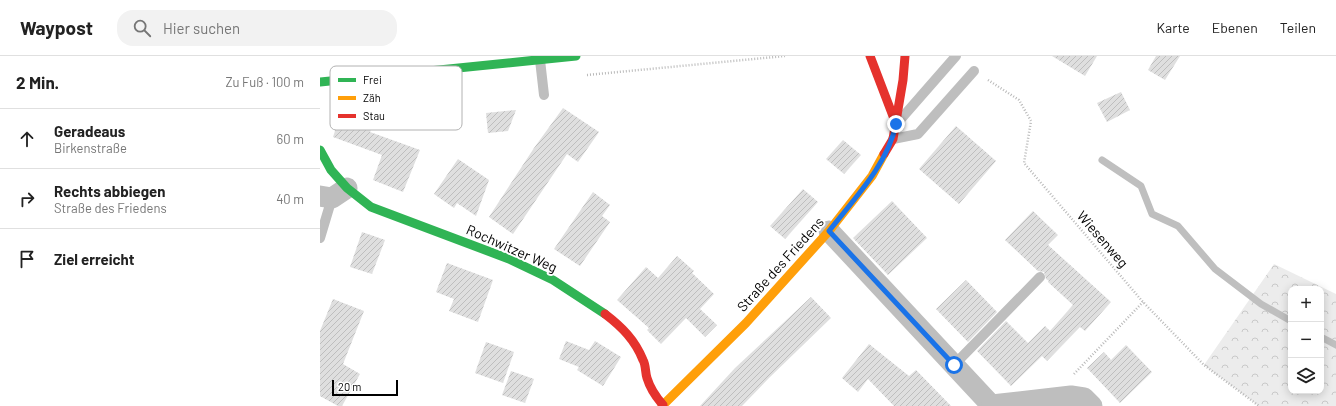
<!DOCTYPE html>
<html lang="de">
<meta charset="utf-8">
<style>
:root{--surface:#fff;--page:#f2f2f2;--text:#222;--muted:#767676;--line:#e0e0e0}
body{margin:0;font-family:Barlow,sans-serif;background:var(--page);color:var(--text)}
.controls{position:absolute;right:12px;bottom:12px;display:grid;overflow:hidden;border-radius:8px;box-shadow:0 2px 10px #0003}
.controls button{width:36px;height:36px;display:grid;place-items:center;padding:0;border:0;border-bottom:1px solid var(--line);background:var(--surface);color:var(--text);font:20px sans-serif}
.scale{position:absolute;left:12px;bottom:10px;width:66px;box-sizing:border-box;padding-left:4px;border:2px solid #000;border-top:0;font-size:11px;line-height:14px;white-space:nowrap;color:#000;-webkit-text-stroke:3px #fff;paint-order:stroke}
.stop{position:absolute;width:12px;height:12px;margin:-9px;border:3px solid #1a73e8;border-radius:50%;background:#fff}
.stop.end{background:#1a73e8;border-color:#fff;box-shadow:0 1px 4px #0008}
.list{margin:0;padding:0;list-style:none}
h2{display:flex;justify-content:space-between;align-items:center;height:52px;margin:0;padding:0 16px;font-size:17px}
h2 small{font-size:13px;font-weight:400;color:var(--muted)}
.list li{display:grid;grid-template-columns:26px 1fr auto;gap:12px;align-items:center;box-sizing:border-box;height:60px;padding:0 16px;border-top:1px solid var(--line)}
.list b{display:block;font-size:15px;white-space:nowrap}
.list p{margin:0;font-size:13px;white-space:nowrap;color:var(--muted)}
.list em{font-size:13px;font-style:normal;color:var(--muted)}
.icon{flex:none;width:22px;height:22px;fill:none;stroke:currentColor;stroke-width:2;stroke-linecap:round;stroke-linejoin:round}
.map{position:relative;flex:none;width:1016px;height:350px;overflow:hidden}
header{display:flex;align-items:center;gap:24px;box-sizing:border-box;height:56px;padding:0 20px;background:var(--surface);border-bottom:1px solid var(--line)}
header strong{font-size:19px}
nav{display:flex;gap:22px;margin-inline-start:auto;font-size:14px}
.search{width:280px;height:36px;background:var(--page);display:flex;align-items:center;gap:10px;box-sizing:border-box;padding:0 14px;border-radius:16px;color:var(--muted);font-size:15px}
main{display:flex}
aside{flex:1;background:var(--surface)}
.map>svg:first-child{display:block}
.forest{fill:url(#forest-crowns);fill-rule:evenodd}
.lines{fill:none;stroke-linecap:round;stroke-linejoin:round}
.stream{stroke:#bfbfbf;stroke-width:7}
.building{fill:url(#building-hatch)}
.path{stroke:#b9b9b9;stroke-width:2.5;stroke-dasharray:1 2;stroke-linecap:butt}
.lane{stroke:#bebebe;stroke-width:10}
.street{stroke:#bebebe;stroke-width:21}
.fast{stroke:#30b455;stroke-width:9}
.slow{stroke:#ff9f0a;stroke-width:9}
.jam{stroke:#e5322d;stroke-width:9}
.route{stroke:#1a73e8;stroke-width:5}
.labels{text-anchor:middle;dominant-baseline:central;stroke-width:4;stroke-linejoin:round;paint-order:stroke}
.street-label{font-size:14px;fill:#000;stroke:#fff}
.key{fill:#fff;stroke:#b2b2b2;stroke-width:1}
.key-label{font-size:11px;fill:#000}
</style>
<header>
<strong>Waypost</strong>
<div class="search"><svg class="icon" aria-label="search" viewBox="0 0 24 24"><circle cx="10" cy="10" r="6"/><path d="M15 15l6 6"/></svg>Hier suchen</div>
<nav><a>Karte</a><a>Ebenen</a><a>Teilen</a></nav>
</header>
<main>
<aside>
<h2>2 Min.<small>Zu Fuß · 100 m</small></h2>
<ul class="list">
<li><svg class="icon" aria-label="ahead" viewBox="0 0 24 24"><path d="M12 20V5M6 11l6-6 6 6"/></svg><div><b>Geradeaus</b><p>Birkenstraße</p></div><em>60 m</em></li>
<li><svg class="icon" aria-label="right" viewBox="0 0 24 24"><path d="M7 20v-9h11M14 6l5 5-5 5"/></svg><div><b>Rechts abbiegen</b><p>Straße des Friedens</p></div><em>40 m</em></li>
<li><svg class="icon" aria-label="arrive" viewBox="0 0 24 24"><path d="M6 21V4h12l-3 4 3 4H6"/></svg><div><b>Ziel erreicht</b></div></li>
</ul>
</aside>
<div class="map">
<svg width="1016" height="350" viewBox="0 0 1016 350">
<defs>
<pattern id="forest-crowns" width="20" height="18" patternUnits="userSpaceOnUse"><rect width="20" height="18" fill="#ececec"/><path d="M2 6a3 3 0 1 1 6 0M12 15a3 3 0 1 1 6 0" fill="none" stroke="#c9c9c9"/></pattern>
<pattern id="building-hatch" width="6" height="6" patternUnits="userSpaceOnUse"><rect width="6" height="6" fill="#dfdfdf"/><path d="M-1 1l2-2M0 6l6-6M5 7l2-2" fill="none" stroke="#bebebe"/></pattern>
</defs>
<rect width="100%" height="100%" fill="#fff"/>
<path class="forest" d="M954,208L1016,238V350H939L884,309ZM971,233H1001V335H971Z"/>
<g class="lines">
<g class="stream">
<polyline points="782,104 821,130 832,158 858,170 895,213 941,248 971,265"/>
<polyline points="1001,281 1016,289"/>
</g>
</g>
<g class="building">
<polygon points="732,0 777,0 765,20"/>
<polygon points="836,0 860,0 845,24 828,14"/>
<polygon points="801,36 810,54 787,66 777,47"/>
<polygon points="243,52 279,76 258,106 247,98 193,178 169,161 214,92"/>
<polygon points="196,54 188,75 168,77 166,57"/>
<polygon points="55,64 50,76 100,94 83,136 53,124 62,99 13,81 18,66 32,68"/>
<polygon points="636,70 676,105 639,148 599,113"/>
<polygon points="523,84 541,99 524,118 506,103"/>
<polygon points="138,103 169,124 156,160 137,147 134,152 114,138"/>
<polygon points="483,133 498,146 465,183 450,170"/>
<polygon points="273,136 290,149 282,160 290,166 260,210 234,193"/>
<polygon points="572,145 607,182 568,219 533,182"/>
<polygon points="713,155 738,179 728,189 791,246 765,275 760,271 727,305 722,300 691,330 657,295 686,265 708,287 725,270 730,275 753,249 728,226 729,225 726,223 724,216 718,215 685,184"/>
<polygon points="42,176 65,184 52,218 30,211"/>
<polygon points="357,200 374,215 372,217 394,238 380,253 397,269 385,281 366,262 341,288 327,274 329,272 297,244 326,211 338,222"/>
<polygon points="127,207 173,224 158,266 129,255 134,243 116,236"/>
<polygon points="646,224 677,256 648,286 616,253"/>
<polygon points="491,241 511,262 450,321 422,350 380,350 415,312"/>
<polygon points="13,243 44,255 23,308 40,318 22,350 18,350 0,340 0,275"/>
<polygon points="246,285 269,294 275,285 301,301 283,330 257,314 259,311 239,303"/>
<polygon points="166,286 194,296 183,327 155,317"/>
<polygon points="549,288 589,320 596,314 631,350 574,350 548,323 538,336 522,322"/>
<polygon points="806,289 832,316 800,347 767,312 784,296 791,304"/>
<polygon points="191,315 214,323 205,347 182,339"/>
</g>
<g class="lines">
<g class="path">
<polyline points="267,19 465,0"/>
<polyline points="668,24 699,44 711,65 704,107 823,246 884,309 939,350"/>
<polyline points="754,318 823,246"/>
</g>
<g class="lane">
<polyline points="220,4 224,39"/>
<polyline points="580,64 636,0"/>
<polyline points="573,83 598,78 654,15"/>
<polyline points="0,182 12,142"/>
<polyline points="634,309 720,221"/>
</g>
<g class="street">
<polyline points="0,140 12,142 27,132"/>
<polyline points="509,175 672,350"/>
<polyline points="672,349 751,340 764,342 772,350"/>
</g>
<g class="fast">
<polyline points="0,26 256,0"/>
<polyline points="0,94 11,114 27,132 51,151 189,203 233,224 285,258"/>
</g>
<polyline class="slow" points="342,350 426,267 509,175 552,120 564,98"/>
<g class="jam">
<polyline points="550,0 576,68"/>
<polyline points="564,98 573,83 583,24 585,0"/>
<path d="M285,258C302,271 315,284 323,304C326,309 325,316 327,322C330,332 336,341 343,349"/>
</g>
</g>
<g class="lines">
<path class="route" d="M576,68C568,108 534,143 509,175L634,309"/>
</g>
<g class="labels">
<g class="street-label">
<text transform="translate(783 183) rotate(49)">Wiesenweg</text>
<text transform="translate(192 192) rotate(24)">Rochwitzer Weg</text>
<text transform="translate(460 208) rotate(-48)">Straße des Friedens</text>
</g>
</g>
<rect x="10" y="10" width="132" height="64" rx="6" class="key"/>
<rect x="18" y="22" width="18" height="4" fill="#30b455"/>
<rect x="18" y="40" width="18" height="4" fill="#ff9f0a"/>
<rect x="18" y="58" width="18" height="4" fill="#e5322d"/>
<g class="key-label">
<text x="43" y="28">Frei</text>
<text x="43" y="46">Zäh</text>
<text x="43" y="64">Stau</text>
</g>
</svg>
<div class="controls">
<button>+</button>
<button>−</button>
<button><svg class="icon" aria-label="layers" viewBox="0 0 24 24"><path d="M12 4l9 5-9 5-9-5zM3 14l9 5 9-5"/></svg></button>
</div>
<div class="scale">20 m</div>
<div class="stop" style="left:634px;top:309px"></div>
<div class="stop end" style="left:576px;top:68px"></div>
</div>
</main>
